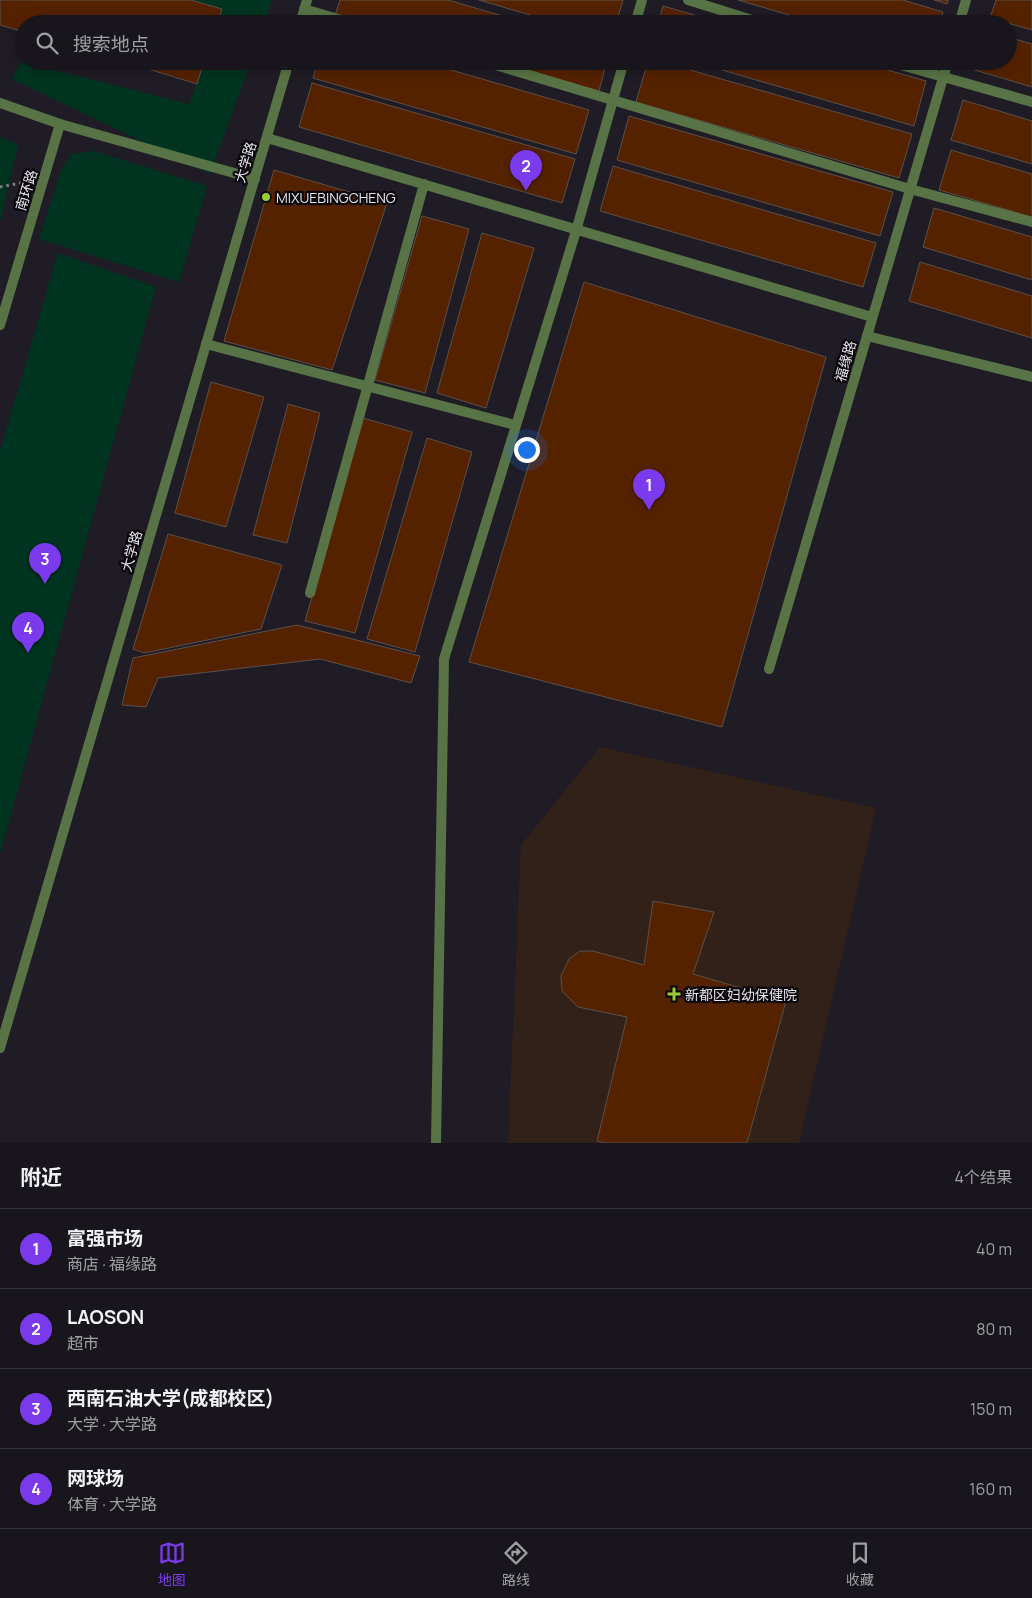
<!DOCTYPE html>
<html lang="zh">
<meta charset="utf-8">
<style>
:root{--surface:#18151c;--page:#211e25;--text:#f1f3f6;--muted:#9f9fa3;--line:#36343b;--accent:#7c3aed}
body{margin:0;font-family:Manrope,"Noto Sans SC",sans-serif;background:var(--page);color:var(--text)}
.you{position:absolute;left:526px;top:449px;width:18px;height:18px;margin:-12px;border:4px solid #fff;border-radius:50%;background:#1a73e8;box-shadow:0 0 0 8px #1a73e833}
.badge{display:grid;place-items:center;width:32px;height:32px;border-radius:50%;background:var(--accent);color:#fff;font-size:16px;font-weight:700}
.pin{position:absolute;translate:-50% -41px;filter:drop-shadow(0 1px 2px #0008)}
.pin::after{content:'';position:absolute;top:26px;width:18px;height:15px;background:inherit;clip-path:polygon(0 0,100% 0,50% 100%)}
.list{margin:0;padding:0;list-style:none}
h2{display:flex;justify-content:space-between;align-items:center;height:65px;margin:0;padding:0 20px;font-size:21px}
h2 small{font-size:16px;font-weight:400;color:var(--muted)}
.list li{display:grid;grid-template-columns:32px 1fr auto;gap:15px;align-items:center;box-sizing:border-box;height:80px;padding:0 20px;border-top:1px solid var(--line)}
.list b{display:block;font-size:19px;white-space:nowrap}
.list p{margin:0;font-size:16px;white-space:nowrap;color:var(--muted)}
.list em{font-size:16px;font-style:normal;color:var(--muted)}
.icon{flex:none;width:28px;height:28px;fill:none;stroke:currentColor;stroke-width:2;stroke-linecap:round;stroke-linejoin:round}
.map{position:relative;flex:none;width:1032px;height:1143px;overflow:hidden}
.search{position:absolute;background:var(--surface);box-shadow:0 2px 12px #0003;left:15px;right:15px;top:15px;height:55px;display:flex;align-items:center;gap:12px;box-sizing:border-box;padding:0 18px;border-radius:28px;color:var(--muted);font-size:19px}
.sheet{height:385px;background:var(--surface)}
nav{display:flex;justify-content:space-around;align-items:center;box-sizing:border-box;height:70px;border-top:1px solid var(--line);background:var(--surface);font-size:14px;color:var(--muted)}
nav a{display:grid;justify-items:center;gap:2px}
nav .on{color:var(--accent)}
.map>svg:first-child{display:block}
.medical{fill:#322119}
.green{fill:#003421}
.building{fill:#520;stroke:#5b504a}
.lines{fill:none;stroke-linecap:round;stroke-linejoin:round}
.path{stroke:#817e86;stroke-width:3;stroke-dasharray:2.5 4;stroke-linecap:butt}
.service{stroke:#587446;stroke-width:10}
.minor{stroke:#587446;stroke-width:10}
.tertiary{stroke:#587446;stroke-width:10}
.poi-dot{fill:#99cb35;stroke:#09070b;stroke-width:2}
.labels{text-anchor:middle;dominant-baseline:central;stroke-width:4.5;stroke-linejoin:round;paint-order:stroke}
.street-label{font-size:14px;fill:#e7e5eb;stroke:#09070b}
.poi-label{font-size:14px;fill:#e7e5eb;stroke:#09070b;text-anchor:start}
</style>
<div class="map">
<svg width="1032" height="1143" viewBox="0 0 1032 1143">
<rect width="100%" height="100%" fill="#201c25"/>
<polygon class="medical" points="600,747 876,808 799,1143 508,1143 521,845"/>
<g class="green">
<polygon points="191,0 272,0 264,24 217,24 222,9"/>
<polygon points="204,61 251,61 210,174 12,79 22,62 189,104"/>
<polygon points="0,137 18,145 0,221"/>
<polygon points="94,151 207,186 179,282 39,239 60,173 72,154"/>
<polygon points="58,253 156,287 0,854 0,451"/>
</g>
<g class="building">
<polygon points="0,0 191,0 222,9 217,24 24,24 24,32 0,25"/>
<polygon points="340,0 448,0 530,24 365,24 335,15"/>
<polygon points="479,0 623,0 616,24 561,24"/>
<polygon points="738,0 903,0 943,12 939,24 820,24"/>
<polygon points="934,0 948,0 947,4"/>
<polygon points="996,0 1032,0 1032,30 990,18"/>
<polygon points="663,6 726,24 658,24"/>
<polygon points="1008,37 1032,44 1032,87 968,68 970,61 1008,61"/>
<polygon points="122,61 204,61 197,84"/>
<polygon points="318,61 420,61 589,110 576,154 313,78"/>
<polygon points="495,61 607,61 599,91"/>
<polygon points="648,61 659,61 912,134 899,178 636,102"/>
<polygon points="691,61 856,61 926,81 914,126"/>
<polygon points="312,83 575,159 562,203 299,127"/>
<polygon points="963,100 1032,121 1032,164 951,140"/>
<polygon points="629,116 893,192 880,236 617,160"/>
<polygon points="951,150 1032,174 1032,217 939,190"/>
<polygon points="613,166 876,243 863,287 600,211"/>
<polygon points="274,170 387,203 332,370 224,341"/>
<polygon points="934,208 1032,237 1032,280 923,247"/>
<polygon points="422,216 469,229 425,393 375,380"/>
<polygon points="482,233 534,248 486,408 437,393"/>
<polygon points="920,262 1032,296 1032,338 909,301"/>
<polygon points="584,282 826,357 722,727 469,662"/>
<polygon points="211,382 264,397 226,527 175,513"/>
<polygon points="288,404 320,413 287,543 253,535"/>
<polygon points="363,418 412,432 355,633 305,621"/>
<polygon points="427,438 472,452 415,652 367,639"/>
<polygon points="168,534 282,565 261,629 144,653 133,649"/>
<polygon points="297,625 420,656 411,683 320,659 158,678 146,707 122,705 133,658"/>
<polygon points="653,901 714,912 693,974 786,1001 747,1143 605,1143 597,1141 627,1017 578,1007 562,991 561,976 569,959 580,951 593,951 644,965"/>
</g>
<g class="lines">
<polyline class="path" points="0,187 26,182"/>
<g class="service">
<polyline points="688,0 765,24"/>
<polyline points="304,9 355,24"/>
<polyline points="482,61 910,189 1032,222"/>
<polyline points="887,61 1032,102"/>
<polyline points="0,103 60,124 0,325"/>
<polyline points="60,124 255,179"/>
<polyline points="206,344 515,425"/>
<polyline points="310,593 424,184"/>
</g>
<g class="minor">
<polyline points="300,24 307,0"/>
<polyline points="635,24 642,0"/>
<polyline points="959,24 966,0"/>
<polyline points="267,138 872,317"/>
<polyline points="769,669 948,61"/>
<polyline points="0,1048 289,61"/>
<polyline points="436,1143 444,659 576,231 624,61"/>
</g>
<polyline class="tertiary" points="867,336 1032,377"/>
</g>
<g class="poi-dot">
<circle cx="266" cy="197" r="5"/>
<path d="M671.5 986.5h5v5h5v5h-5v5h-5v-5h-5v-5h5z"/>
</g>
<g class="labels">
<g class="street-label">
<text transform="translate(245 162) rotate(-73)">大学路</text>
<text transform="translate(26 190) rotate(-73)">南环路</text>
<text transform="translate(845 361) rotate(-74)">福缘路</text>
<text transform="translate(131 551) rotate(-74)">大学路</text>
</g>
<g class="poi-label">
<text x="276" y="197">MIXUEBINGCHENG</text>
<text x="685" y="994">新都区妇幼保健院</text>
</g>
</g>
</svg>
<div class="you"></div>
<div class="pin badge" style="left:649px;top:510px">1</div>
<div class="pin badge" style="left:526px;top:191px">2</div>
<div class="pin badge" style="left:45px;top:584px">3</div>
<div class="pin badge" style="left:28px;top:653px">4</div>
<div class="search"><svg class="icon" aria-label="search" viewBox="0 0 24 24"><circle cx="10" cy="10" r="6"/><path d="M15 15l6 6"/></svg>搜索地点</div>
</div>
<section class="sheet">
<h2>附近<small>4个结果</small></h2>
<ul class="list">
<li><span class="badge">1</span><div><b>富强市场</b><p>商店 · 福缘路</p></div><em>40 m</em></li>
<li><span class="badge">2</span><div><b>LAOSON</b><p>超市</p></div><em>80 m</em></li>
<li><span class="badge">3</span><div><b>西南石油大学(成都校区)</b><p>大学 · 大学路</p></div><em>150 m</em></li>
<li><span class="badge">4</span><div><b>网球场</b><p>体育 · 大学路</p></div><em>160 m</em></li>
</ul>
</section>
<nav>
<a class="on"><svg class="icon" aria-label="map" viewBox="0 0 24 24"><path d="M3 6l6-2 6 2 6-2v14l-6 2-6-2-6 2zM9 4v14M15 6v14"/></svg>地图</a>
<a><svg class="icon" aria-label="directions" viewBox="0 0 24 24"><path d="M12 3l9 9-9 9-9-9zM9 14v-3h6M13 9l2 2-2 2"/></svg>路线</a>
<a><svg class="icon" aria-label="saved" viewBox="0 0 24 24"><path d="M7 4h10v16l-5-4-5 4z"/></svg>收藏</a>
</nav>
